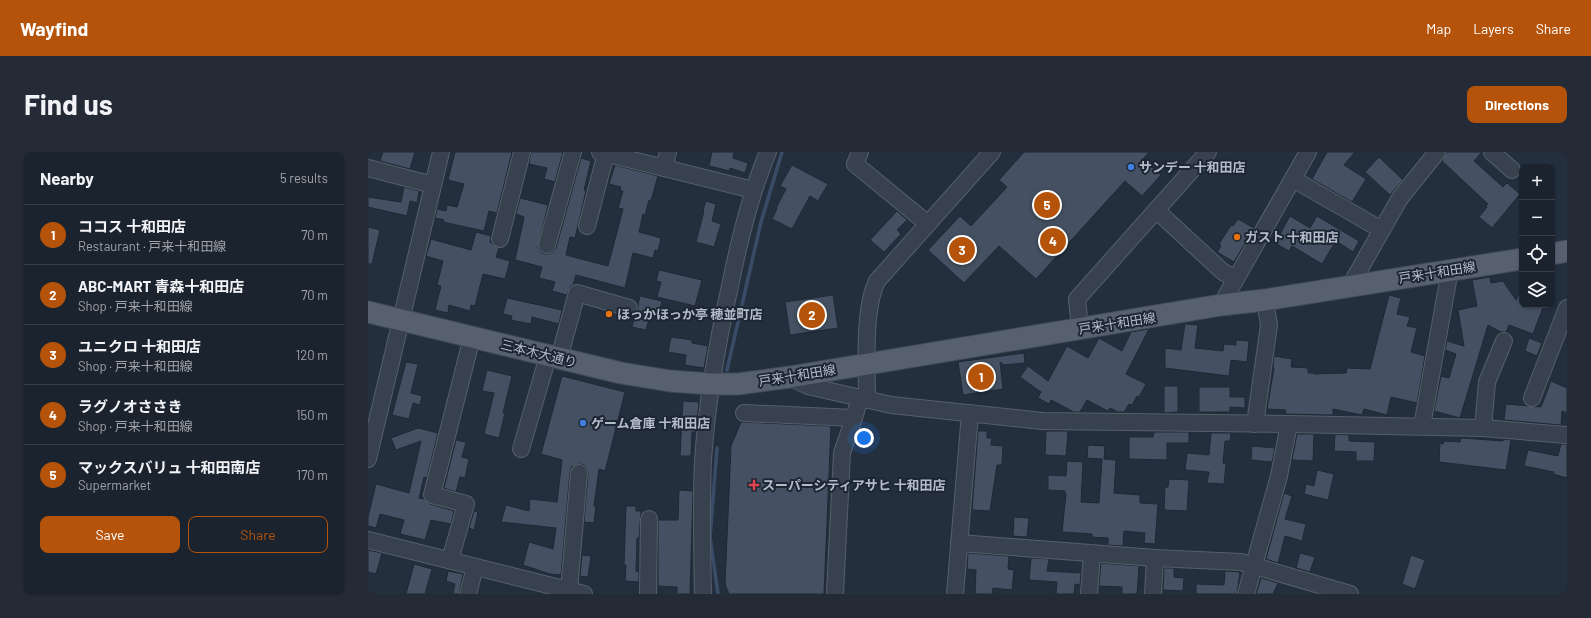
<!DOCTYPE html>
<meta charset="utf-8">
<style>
:root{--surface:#1b232e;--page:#242b36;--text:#f1f3f6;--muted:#a0a4aa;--line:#39404a;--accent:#b45309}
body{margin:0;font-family:Barlow,"Noto Sans JP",sans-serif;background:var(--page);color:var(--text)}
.controls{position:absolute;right:12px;top:12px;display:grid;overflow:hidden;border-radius:8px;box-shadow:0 1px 3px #0004}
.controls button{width:36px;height:36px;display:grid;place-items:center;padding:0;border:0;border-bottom:1px solid var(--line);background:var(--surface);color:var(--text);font:20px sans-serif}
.you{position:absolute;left:496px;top:286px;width:14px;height:14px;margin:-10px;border:3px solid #fff;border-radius:50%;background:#1a73e8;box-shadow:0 0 0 6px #1a73e833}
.badge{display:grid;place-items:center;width:26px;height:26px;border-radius:50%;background:var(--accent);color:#fff;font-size:13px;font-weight:700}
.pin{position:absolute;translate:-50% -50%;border:2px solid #fff;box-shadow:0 1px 4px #0006}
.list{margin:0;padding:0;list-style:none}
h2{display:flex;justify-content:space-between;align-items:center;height:52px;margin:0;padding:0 16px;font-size:17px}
h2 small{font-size:13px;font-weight:400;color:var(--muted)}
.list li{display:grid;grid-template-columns:26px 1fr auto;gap:12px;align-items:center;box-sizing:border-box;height:60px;padding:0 16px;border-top:1px solid var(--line)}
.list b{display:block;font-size:15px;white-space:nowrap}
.list p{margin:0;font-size:13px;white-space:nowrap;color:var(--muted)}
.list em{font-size:13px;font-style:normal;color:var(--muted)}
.actions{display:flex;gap:8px;padding:12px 16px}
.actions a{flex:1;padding:9px 0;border:1px solid var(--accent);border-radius:8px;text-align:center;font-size:14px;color:var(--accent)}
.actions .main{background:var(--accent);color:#fff}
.icon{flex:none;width:22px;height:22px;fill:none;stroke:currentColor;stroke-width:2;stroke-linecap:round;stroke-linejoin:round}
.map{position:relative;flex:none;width:1199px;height:442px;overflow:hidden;border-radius:8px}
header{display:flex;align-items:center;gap:24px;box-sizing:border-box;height:56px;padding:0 20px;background:var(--accent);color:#fff}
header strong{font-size:19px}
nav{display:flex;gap:22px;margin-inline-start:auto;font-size:14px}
.intro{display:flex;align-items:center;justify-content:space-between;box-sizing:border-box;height:96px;padding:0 24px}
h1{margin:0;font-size:28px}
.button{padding:10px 18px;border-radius:8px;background:var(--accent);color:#fff;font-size:14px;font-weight:700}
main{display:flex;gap:24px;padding:0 24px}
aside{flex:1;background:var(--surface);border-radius:8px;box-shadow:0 1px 3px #0004}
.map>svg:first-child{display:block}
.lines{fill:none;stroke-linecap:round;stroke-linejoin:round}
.stream{stroke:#394c67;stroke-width:3.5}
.building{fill:#455162;stroke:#1f2835}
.minor-casing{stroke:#565f6c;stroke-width:18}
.major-casing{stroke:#414a57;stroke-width:23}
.minor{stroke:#38414e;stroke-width:16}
.major{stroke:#56606e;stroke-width:21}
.shop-dot{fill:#3f7fe0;stroke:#1d2633;stroke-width:1.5}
.food-dot{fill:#e8710a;stroke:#1d2633;stroke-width:1.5}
.health-dot{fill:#e0444e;stroke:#1d2633;stroke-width:1.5}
.labels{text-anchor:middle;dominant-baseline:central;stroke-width:4;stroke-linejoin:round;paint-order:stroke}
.poi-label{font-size:13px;font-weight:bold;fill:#b4bcc9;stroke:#1d2633;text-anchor:start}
.street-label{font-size:13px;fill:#b4bcc9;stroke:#1d2633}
</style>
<header>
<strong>Wayfind</strong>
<nav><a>Map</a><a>Layers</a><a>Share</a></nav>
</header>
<div class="intro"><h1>Find us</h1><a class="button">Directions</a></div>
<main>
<aside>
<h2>Nearby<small>5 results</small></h2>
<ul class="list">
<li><span class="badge">1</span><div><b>ココス 十和田店</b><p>Restaurant · 戸来十和田線</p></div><em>70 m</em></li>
<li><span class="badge">2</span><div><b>ABC-MART 青森十和田店</b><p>Shop · 戸来十和田線</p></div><em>70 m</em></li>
<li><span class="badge">3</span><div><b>ユニクロ 十和田店</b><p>Shop · 戸来十和田線</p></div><em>120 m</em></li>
<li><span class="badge">4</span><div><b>ラグノオささき</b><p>Shop · 戸来十和田線</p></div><em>150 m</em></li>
<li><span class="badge">5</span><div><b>マックスバリュ 十和田南店</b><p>Supermarket</p></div><em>170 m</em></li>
</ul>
<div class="actions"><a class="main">Save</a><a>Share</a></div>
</aside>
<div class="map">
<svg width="1199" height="442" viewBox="0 0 1199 442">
<rect width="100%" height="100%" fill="#242f3e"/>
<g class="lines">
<g class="stream">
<polyline points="359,218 393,70 414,0"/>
<polyline points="349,296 342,385 350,442"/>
</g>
</g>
<g class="building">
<polygon points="15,0 47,0 42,17 12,9"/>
<polygon points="87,0 144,0 129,61 121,59 116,79 75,70 76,68 67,66 69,57 78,59 79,53 89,55 96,32 80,28"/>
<polygon points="163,0 195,0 187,30 176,27 179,16 161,12"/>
<polygon points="344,0 366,0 365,6 380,11 377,21 362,16 362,19 341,14"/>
<polygon points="656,0 781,0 775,7 793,23 774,44 757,29 668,127 631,94 596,131 560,98 592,64 603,74 639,35 631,28"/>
<polygon points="959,0 987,0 976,13 998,27 984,50 944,27"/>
<polygon points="1078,0 1114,0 1106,9 1135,35 1139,31 1152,42 1124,76 1111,65 1119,55 1118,54 1120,52 1074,9"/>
<polygon points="1011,5 1035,28 1022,43 997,20"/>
<polygon points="213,6 223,9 216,38 218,39 207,86 202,85 198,103 240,114 255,57 250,56 255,39 252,39 253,35 241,32 247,13 290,24 283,49 281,48 277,63 275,62 271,80 293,86 290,99 287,98 285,106 265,101 257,136 208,123 205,133 202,135 199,143 184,139 187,130 171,126 174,115 147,108 156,65 148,62 152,46 180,53 170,95 172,99 176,102 181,102 185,100 188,96"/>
<polygon points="424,13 460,32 450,49 442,44 424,77 404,67 409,57 408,56 418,37 412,34"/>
<polygon points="36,35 51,39 49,51 42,49 39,64 0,55 0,45 33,50"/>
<polygon points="338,49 348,52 344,69 353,72 346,95 328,90 336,59 335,58"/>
<polygon points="529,59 539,68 529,78 533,82 516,100 502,88"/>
<polygon points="922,64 942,76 949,64 991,89 985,100 968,89 954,112 924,94 921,99 907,91"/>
<polygon points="870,67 886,76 866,110 849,100 853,94 851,92 863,73 865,74"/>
<polygon points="0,75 12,78 4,112 0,112"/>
<polygon points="108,80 123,84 122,90 131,96 128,105 142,109 137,127 115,122 107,154 103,153 102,159 81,153 80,161 67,158 73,134 69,133 75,109 58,104 63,87 103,98"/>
<polygon points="291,118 334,128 327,154 289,145 293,130 288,129"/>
<polygon points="1122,125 1123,131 1135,129 1148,148 1154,134 1154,153 1176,153 1165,182 1141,173 1138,180 1133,180 1120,173 1092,266 1066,259 1073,224 1081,226 1088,202 1077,198 1079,189 1096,194 1090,158 1109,154 1104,128"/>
<polygon points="465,143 470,176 422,183 417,150"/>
<polygon points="1021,143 1033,146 1029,162 1042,165 1039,174 1049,176 1043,200 1057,204 1049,251 1023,245 1019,263 996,257 994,263 965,257 965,263 963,263 917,262 918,258 899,257 906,216 905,215 906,204 924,207 923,215 940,216 940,221 946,221 946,222 978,221 979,216 1002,217"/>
<polygon points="272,144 294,149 290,166 282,164 278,178 264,175 267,163 270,158 270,153"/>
<polygon points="139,146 194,158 191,172 164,165 163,172 143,168 144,164 135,162"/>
<polygon points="817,172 830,173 827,196 855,199 856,192 868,193 868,188 881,189 879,210 863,208 861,224 797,216 797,196 813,198"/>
<polygon points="781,177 758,222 778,232 771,245 769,244 764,253 761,252 756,260 750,260 742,256 740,259 719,248 712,260 706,260 683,248 681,252 670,246 673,240 652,225 660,214 680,229 699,194 720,206 731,186 754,199 763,180"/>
<polygon points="303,185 324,188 324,191 340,194 336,216 317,213 318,203 300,200"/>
<polygon points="1161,186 1174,191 1169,204 1157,199"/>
<polygon points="656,201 657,211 636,213 632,210 635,237 595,243 590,210"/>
<polygon points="38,210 50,212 43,241 54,244 52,253 45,251 41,267 24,263"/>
<polygon points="119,218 144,224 135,261 137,261 131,286 116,282 126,241 114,239"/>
<polygon points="194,224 257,240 237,319 231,317 226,354 228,354 226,371 216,370 220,322 219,317 216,313 211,312 203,315 202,320 193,423 182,422 155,413 161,390 185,397 188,376 133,370 138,353 161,359 162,347 189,350 194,308 173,302"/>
<polygon points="1183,229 1199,236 1199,261 1194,259 1193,273 1136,268 1138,252 1173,255"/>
<polygon points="796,234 810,234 810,260 796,261"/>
<polygon points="831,235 862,235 862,245 877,245 877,256 862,255 862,260 831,260"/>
<polygon points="315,249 331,250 328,280 324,280 323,304 312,304"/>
<polygon points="373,270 463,274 456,442 361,442 357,432 363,294"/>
<polygon points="50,276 70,281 59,326 56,325 51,346 56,347 62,352 86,359 83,372 63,368 57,388 32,382 36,368 12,362 8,376 0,374 0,365 8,332 41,341 53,289 28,298 23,286"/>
<polygon points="610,279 619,279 619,286 624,286 623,293 635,294 634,313 629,313 622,359 604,358"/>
<polygon points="678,279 700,279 698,304 677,303"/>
<polygon points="786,280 821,280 821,291 799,291 799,308 761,307 761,285 785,285"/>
<polygon points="843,281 863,281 862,289 857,289 855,311 858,312 856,332 839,331 841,320 817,318 819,301 841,303"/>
<polygon points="929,282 946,282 945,309 924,308"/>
<polygon points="967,282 981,283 981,289 1007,290 1006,309 988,309 988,300 966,299"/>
<polygon points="1093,286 1135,289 1135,287 1143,288 1138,318 1071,310 1072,291 1075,292 1076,289 1092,290"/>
<polygon points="88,288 98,290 94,305 101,307 97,326 92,325 88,340 76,336"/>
<polygon points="1193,292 1199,292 1199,326 1185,322 1186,320 1156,314 1160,298 1190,304"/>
<polygon points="720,293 737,294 736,307 748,308 746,341 772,343 772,351 790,352 787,392 776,391 777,381 756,379 755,394 740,393 740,386 724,385 724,382 694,380 698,342 697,342 697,339 680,338 680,323 698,324 699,309 715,310 713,350 731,351 734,307 719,306"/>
<polygon points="884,294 907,296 904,310 883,308"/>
<polygon points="949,318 966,322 960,348 936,342 938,332 946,334"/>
<polygon points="801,327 821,328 819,359 796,358 797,335 800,335"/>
<polygon points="311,338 325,339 322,442 309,442 309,435 290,434 290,368 310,368"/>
<polygon points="916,341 924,344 917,367 938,372 934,389 917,384 910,411 898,407"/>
<polygon points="258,354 268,354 268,359 273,359 271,386 269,386 268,419 271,420 271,430 257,429 258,413 256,413"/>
<polygon points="106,359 110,360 106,378 101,376"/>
<polygon points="646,365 661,366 659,385 645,384"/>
<polygon points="0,398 14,401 8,422 0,420"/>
<polygon points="600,401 641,404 640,417 646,418 644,438 625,436 624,442 607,442 608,418 599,417"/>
<polygon points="932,401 947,405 942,420 928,416"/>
<polygon points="214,403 223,404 220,425 212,424"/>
<polygon points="1043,403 1057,408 1047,437 1034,432"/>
<polygon points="663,406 681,407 679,419 713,421 712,433 707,432 706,442 688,442 689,430 661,428"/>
<polygon points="733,411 771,414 769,442 754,442 754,435 731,434"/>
<polygon points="46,412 64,417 57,442 38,442"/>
<polygon points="796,416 806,416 806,425 816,426 815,439 795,438"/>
<polygon points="80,419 95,422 91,442 85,442 87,432 78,429"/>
<polygon points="857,419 872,420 869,442 828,442 828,432 856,433"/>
<polygon points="893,426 910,431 905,442 888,442"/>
</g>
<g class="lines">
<g class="minor-casing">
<g id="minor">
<polyline points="232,0 385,38"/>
<polyline points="492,0 487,12 560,72"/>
<polyline points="1124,0 1144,18"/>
<polyline points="0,16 65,33"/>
<polyline points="296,16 300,0"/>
<polyline points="925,27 1014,78"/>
<polyline points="788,58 855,120 868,127"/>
<polyline points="219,74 238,1"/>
<polyline points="132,87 154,0"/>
<polyline points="179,93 205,0"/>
<polyline points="982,134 1032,46 1069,0"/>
<polyline points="853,153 940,0"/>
<polyline points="712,176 709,147 840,0"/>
<polyline points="191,206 209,141 261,156"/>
<polyline points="422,225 440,234 523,253 675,269 921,272 1115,276 1199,283"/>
<polyline points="1164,246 1199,156"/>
<path d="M499,248C499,215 495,158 509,129L624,0"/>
<polyline points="376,261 486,266 489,256"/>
<polyline points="887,272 901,173 897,148"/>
<polyline points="1054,274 1082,118"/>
<polyline points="1115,276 1119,230 1136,189"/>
<polyline points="153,297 180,204"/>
<polyline points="0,307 73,0"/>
<polyline points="0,388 216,442"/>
<polyline points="591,391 787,406 873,410 982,442"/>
<polyline points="82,408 98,352 64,343 104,185"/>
<polyline points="201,438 211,321"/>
<polyline points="100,442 107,415"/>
<polyline points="280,442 281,367"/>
<path d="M335,442C334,397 333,353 335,308C339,249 349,192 362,134C371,89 382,43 400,0"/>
<polyline points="467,442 474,301 486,266"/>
<polyline points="587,442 602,261"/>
<polyline points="721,442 724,402"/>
<polyline points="785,442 787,406"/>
<polyline points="878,442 911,324 921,272"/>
</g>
</g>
<g class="major-casing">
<g id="major">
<polyline points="1184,102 1199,99"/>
<polyline points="0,160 253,221 302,229 343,232 370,232 422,225 853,153 897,148 1154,107"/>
</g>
</g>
<use href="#minor" class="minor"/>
<use href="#major" class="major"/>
</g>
<g class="shop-dot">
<circle cx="763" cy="15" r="4"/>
<circle cx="215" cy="271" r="4"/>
</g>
<g class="food-dot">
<circle cx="869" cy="85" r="4"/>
<circle cx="241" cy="162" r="4"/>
</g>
<path class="health-dot" d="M384 327h4v4h4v4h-4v4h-4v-4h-4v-4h4z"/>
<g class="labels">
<g class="poi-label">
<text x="771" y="15">サンデー 十和田店</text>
<text x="877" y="85">ガスト 十和田店</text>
<text x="249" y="162">ほっかほっか亭 穂並町店</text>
<text x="223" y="271">ゲーム倉庫 十和田店</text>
<text x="394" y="333">スーパーシティアサヒ 十和田店</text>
</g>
<g class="street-label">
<text transform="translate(1069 120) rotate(-9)">戸来十和田線</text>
<text transform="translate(749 171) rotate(-9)">戸来十和田線</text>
<text transform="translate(171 201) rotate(14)">三本木大通り</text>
<text transform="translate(429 223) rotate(-9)">戸来十和田線</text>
</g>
</g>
</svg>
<div class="controls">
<button>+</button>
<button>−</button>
<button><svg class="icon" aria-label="locate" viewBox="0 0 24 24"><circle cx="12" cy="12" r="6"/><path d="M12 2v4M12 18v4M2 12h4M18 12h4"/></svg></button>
<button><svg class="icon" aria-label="layers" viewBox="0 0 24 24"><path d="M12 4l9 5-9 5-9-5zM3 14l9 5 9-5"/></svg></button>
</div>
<div class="you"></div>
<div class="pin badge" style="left:613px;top:225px">1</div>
<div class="pin badge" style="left:444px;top:163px">2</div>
<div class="pin badge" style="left:594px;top:98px">3</div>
<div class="pin badge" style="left:685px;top:89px">4</div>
<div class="pin badge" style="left:679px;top:53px">5</div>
</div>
</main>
